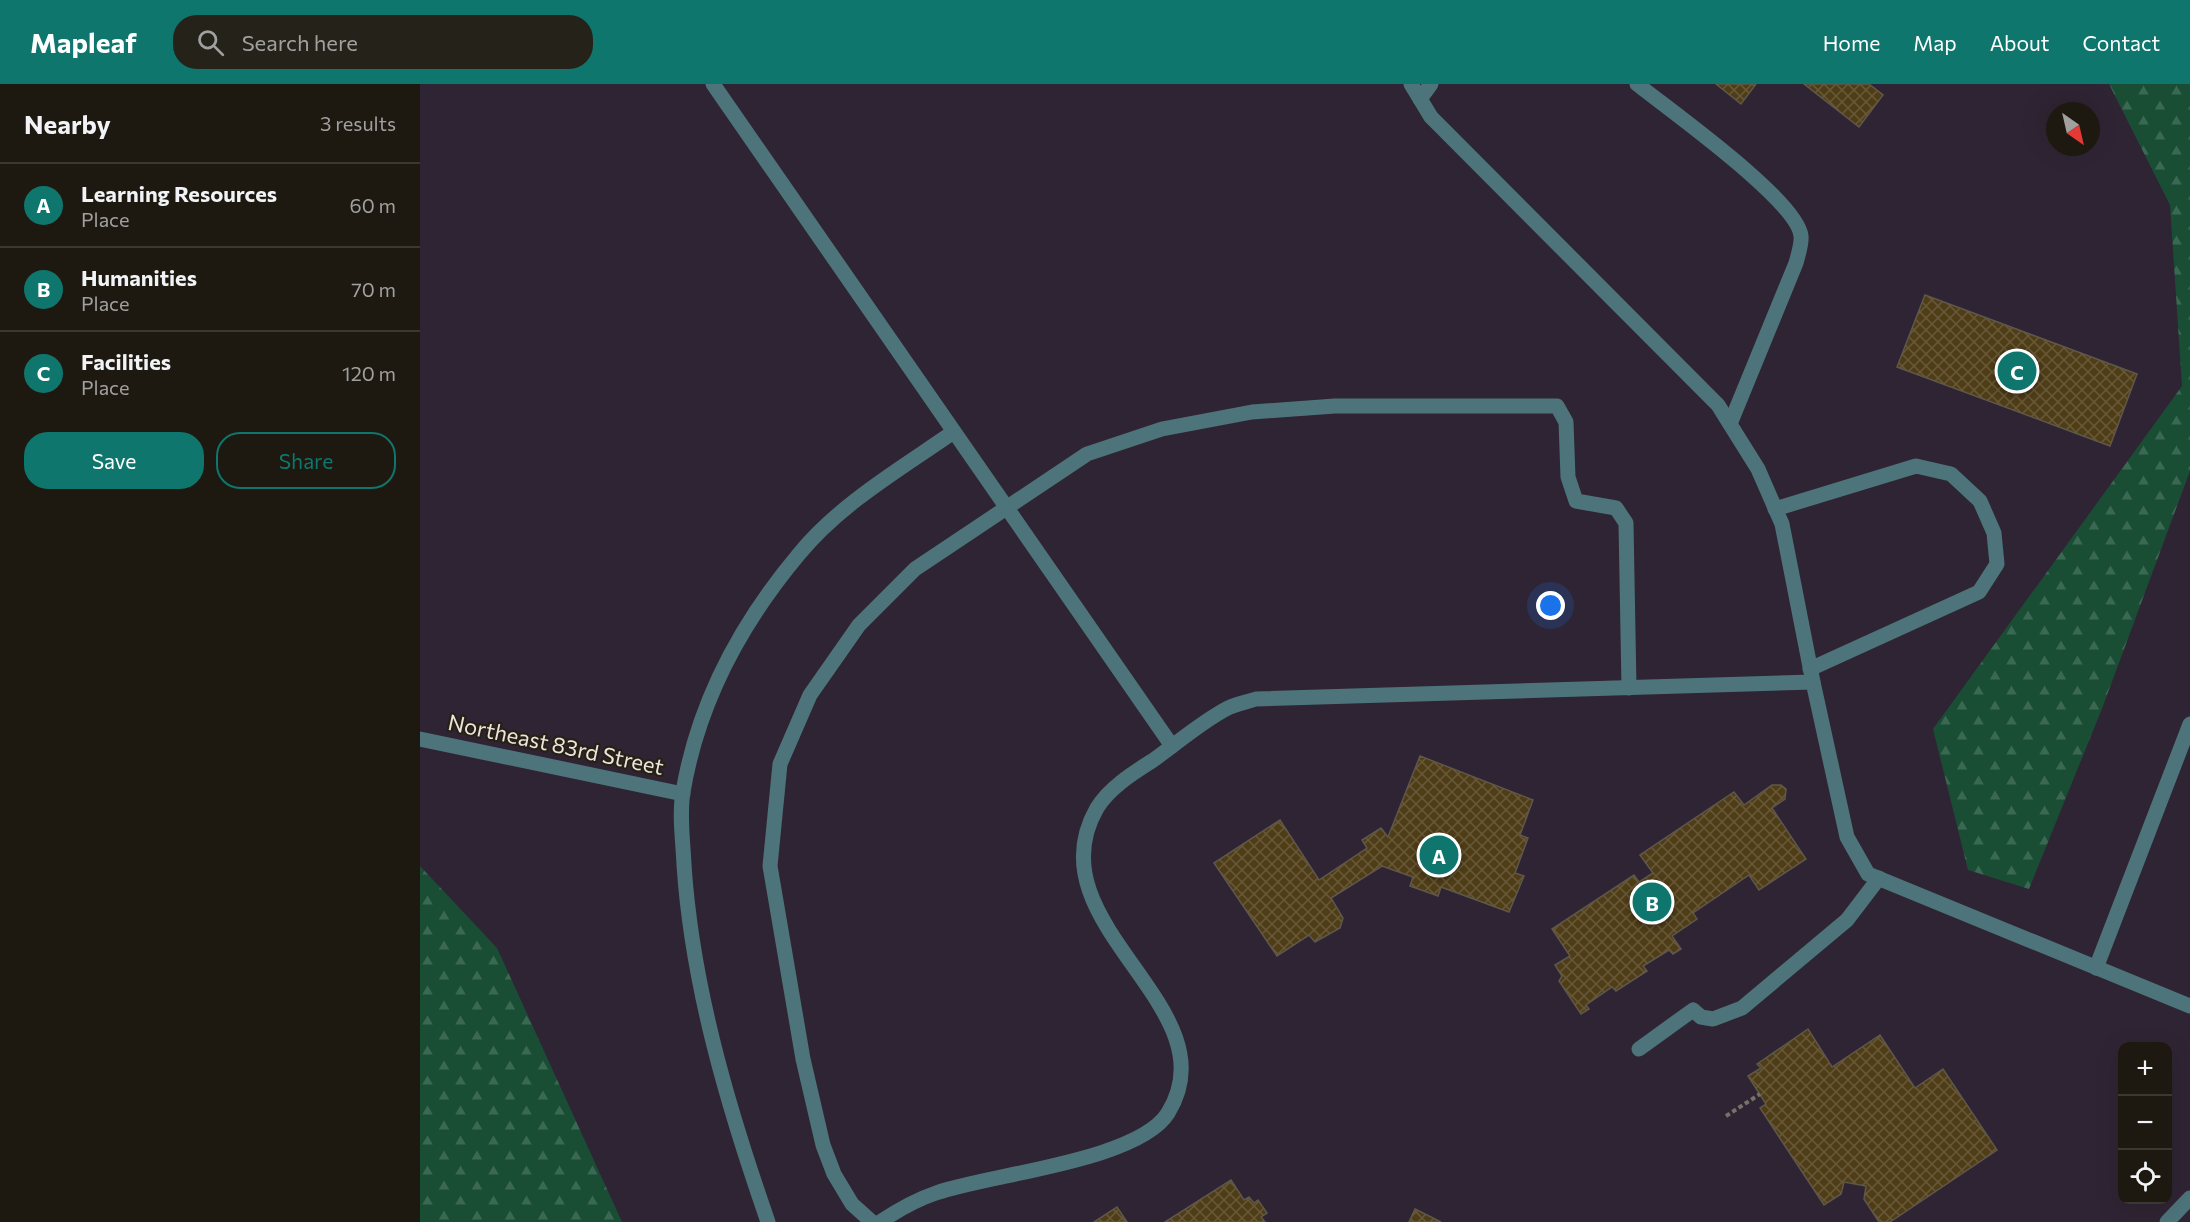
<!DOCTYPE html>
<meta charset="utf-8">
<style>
:root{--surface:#1d1910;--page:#252219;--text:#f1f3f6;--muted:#a0a09f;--line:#3b3830;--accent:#0f766e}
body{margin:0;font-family:Commissioner,sans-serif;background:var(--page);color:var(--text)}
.controls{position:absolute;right:18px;bottom:18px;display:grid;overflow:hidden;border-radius:12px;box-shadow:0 6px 24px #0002}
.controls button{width:54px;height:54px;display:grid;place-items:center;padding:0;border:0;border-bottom:2px solid var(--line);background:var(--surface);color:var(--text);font:30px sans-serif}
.compass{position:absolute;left:1626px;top:18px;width:54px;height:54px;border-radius:50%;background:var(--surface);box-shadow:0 6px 24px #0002;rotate:146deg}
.you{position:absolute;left:1131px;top:522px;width:21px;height:21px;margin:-15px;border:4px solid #fff;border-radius:50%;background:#1a73e8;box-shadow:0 0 0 9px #1a73e833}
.badge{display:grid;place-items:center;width:39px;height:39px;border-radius:50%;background:var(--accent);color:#fff;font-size:20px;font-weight:700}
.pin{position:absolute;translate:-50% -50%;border:3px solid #fff;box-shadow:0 2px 6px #0006}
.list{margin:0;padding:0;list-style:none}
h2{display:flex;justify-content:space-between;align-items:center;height:78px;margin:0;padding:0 24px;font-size:26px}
h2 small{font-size:20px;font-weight:400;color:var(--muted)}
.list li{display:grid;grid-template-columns:39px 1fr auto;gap:18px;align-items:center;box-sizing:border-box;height:84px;padding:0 24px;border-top:2px solid var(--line)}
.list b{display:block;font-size:22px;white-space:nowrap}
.list p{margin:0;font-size:20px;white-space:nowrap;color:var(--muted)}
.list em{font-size:20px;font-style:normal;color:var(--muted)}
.actions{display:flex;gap:12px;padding:18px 24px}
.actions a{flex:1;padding:14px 0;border:2px solid var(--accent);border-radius:24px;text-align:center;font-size:21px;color:var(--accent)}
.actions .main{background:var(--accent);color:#fff}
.icon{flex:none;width:33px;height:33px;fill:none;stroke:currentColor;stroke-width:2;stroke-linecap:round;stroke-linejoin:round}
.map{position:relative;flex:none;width:1770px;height:1138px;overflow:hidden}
header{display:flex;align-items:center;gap:36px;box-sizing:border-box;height:84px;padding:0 30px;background:var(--accent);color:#fff}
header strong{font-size:28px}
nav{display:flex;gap:33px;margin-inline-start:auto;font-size:21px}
.search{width:420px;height:54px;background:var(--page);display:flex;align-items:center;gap:15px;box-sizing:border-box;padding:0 21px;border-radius:24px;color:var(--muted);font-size:22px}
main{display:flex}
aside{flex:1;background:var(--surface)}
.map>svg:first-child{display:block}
.education{fill:#2f2433;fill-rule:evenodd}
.forest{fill:url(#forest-firs)}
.building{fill:url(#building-cross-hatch);stroke:#5f584a;stroke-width:1.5}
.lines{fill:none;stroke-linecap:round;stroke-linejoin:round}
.path{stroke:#777268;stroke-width:4;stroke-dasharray:4.5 3;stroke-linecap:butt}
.minor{stroke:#4d747b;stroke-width:15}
.labels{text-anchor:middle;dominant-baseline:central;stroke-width:4.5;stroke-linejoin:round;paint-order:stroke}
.street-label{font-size:22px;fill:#eae6de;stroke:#272115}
</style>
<header>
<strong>Mapleaf</strong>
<div class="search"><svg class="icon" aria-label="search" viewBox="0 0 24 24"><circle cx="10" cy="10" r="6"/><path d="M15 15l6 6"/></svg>Search here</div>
<nav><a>Home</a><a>Map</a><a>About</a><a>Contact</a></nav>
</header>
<main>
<aside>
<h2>Nearby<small>3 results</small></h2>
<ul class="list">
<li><span class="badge">A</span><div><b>Learning Resources</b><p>Place</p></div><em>60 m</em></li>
<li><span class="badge">B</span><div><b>Humanities</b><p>Place</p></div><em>70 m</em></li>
<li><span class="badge">C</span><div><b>Facilities</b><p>Place</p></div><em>120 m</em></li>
</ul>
<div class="actions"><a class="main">Save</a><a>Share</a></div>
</aside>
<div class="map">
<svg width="1770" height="1138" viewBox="0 0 1770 1138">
<defs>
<pattern id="forest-firs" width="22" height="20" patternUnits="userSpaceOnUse" patternTransform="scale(1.5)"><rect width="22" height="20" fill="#194e35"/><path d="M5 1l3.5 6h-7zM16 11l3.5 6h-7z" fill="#3b6852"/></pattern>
<pattern id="building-cross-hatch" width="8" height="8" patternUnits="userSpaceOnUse" patternTransform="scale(1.5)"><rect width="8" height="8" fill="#4f3d17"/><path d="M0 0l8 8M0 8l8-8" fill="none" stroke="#685938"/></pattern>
</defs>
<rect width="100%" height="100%" fill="#272115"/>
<path class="education" d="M0,0H1770V1138H0ZM1635,27H1671V63H1635ZM1702,962H1748V1116H1702Z"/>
<g class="forest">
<polygon points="1689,0 1770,0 1770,387 1683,622 1609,805 1548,786 1513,645 1762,302 1750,121"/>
<polygon points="0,782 77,864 202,1138 0,1138"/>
</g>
<g class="building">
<polygon points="1296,0 1336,0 1321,20"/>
<polygon points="1384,0 1449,0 1463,11 1439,43"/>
<polygon points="1505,211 1717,290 1690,362 1477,283"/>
<polygon points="1000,672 1113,716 1100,751 1108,754 1095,789 1104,792 1089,828 1021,803 1018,812 990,802 993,793 962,782 911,814 923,834 920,844 895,858 889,851 857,872 794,779 860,736 899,796 947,764 942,756 961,744 968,753"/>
<polygon points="1352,701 1361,701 1366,705 1365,715 1352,724 1386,775 1339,806 1329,791 1273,829 1277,835 1252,852 1261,865 1253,870 1249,866 1223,882 1227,887 1196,907 1192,903 1166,921 1169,925 1161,930 1139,897 1142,892 1135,881 1150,872 1132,845 1214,791 1219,798 1233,789 1220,771 1314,708 1324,721"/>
<polygon points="1388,945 1412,983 1460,951 1495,1004 1523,985 1577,1066 1470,1138 1459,1138 1444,1115 1446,1102 1424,1098 1421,1110 1404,1121 1340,1024 1346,1020 1328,992 1341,984 1337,980"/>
<polygon points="811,1096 824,1116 829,1113 834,1119 838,1116 847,1129 841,1133 845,1138 745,1138"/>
<polygon points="697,1123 707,1138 674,1138"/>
<polygon points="995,1125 1021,1138 989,1138"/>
</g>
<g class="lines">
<polyline class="path" points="1306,1032 1340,1010"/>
<g class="minor">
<polyline points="293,0 752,662"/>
<polyline points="991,0 1011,33 1298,321 1338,385 1362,440 1393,598 1427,753 1448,790 1770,922"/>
<path d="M1217,0C1248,25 1378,117 1381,152C1382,160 1378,171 1376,179L1310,340"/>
<polyline points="1000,15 1011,0"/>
<polyline points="1355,425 1496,382 1531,390 1560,417 1574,449 1577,480 1559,508 1390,585"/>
<polyline points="0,655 263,710"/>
<polyline points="1676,884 1770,640"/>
<polyline points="1219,965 1273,926 1281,933 1293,935 1322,924 1427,836 1459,794"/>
<path d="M348,1138C308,1023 272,902 264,781C263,757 259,731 263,708C278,619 322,538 379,470C420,420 480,385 532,349"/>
<polyline points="452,1138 432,1120 414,1090 403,1061 383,975 350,782 360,680 390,611 439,541 495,485 667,370 742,345 832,328 915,322 1137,322 1146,338 1148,393 1156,417 1196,424 1206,439 1209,604"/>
<path d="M460,1138C478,1126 495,1116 516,1109C570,1090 718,1077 748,1029C814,923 610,840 677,724C689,704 713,689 732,677C756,660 780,639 806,625C815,620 827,618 836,615L1393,598"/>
<polyline points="1747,1138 1770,1114"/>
</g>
</g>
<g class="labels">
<g class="street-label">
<text transform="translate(136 660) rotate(12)">Northeast 83rd Street</text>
</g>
</g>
</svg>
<div class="controls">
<button>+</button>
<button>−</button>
<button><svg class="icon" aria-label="locate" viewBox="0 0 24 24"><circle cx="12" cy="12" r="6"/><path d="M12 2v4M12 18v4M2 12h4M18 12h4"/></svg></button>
</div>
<svg class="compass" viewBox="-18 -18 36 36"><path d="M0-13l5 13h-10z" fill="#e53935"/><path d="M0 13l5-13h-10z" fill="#a0a09f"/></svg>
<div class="you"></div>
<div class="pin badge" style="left:1019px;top:771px">A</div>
<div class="pin badge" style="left:1232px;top:818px">B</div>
<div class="pin badge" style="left:1597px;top:287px">C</div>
</div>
</main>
